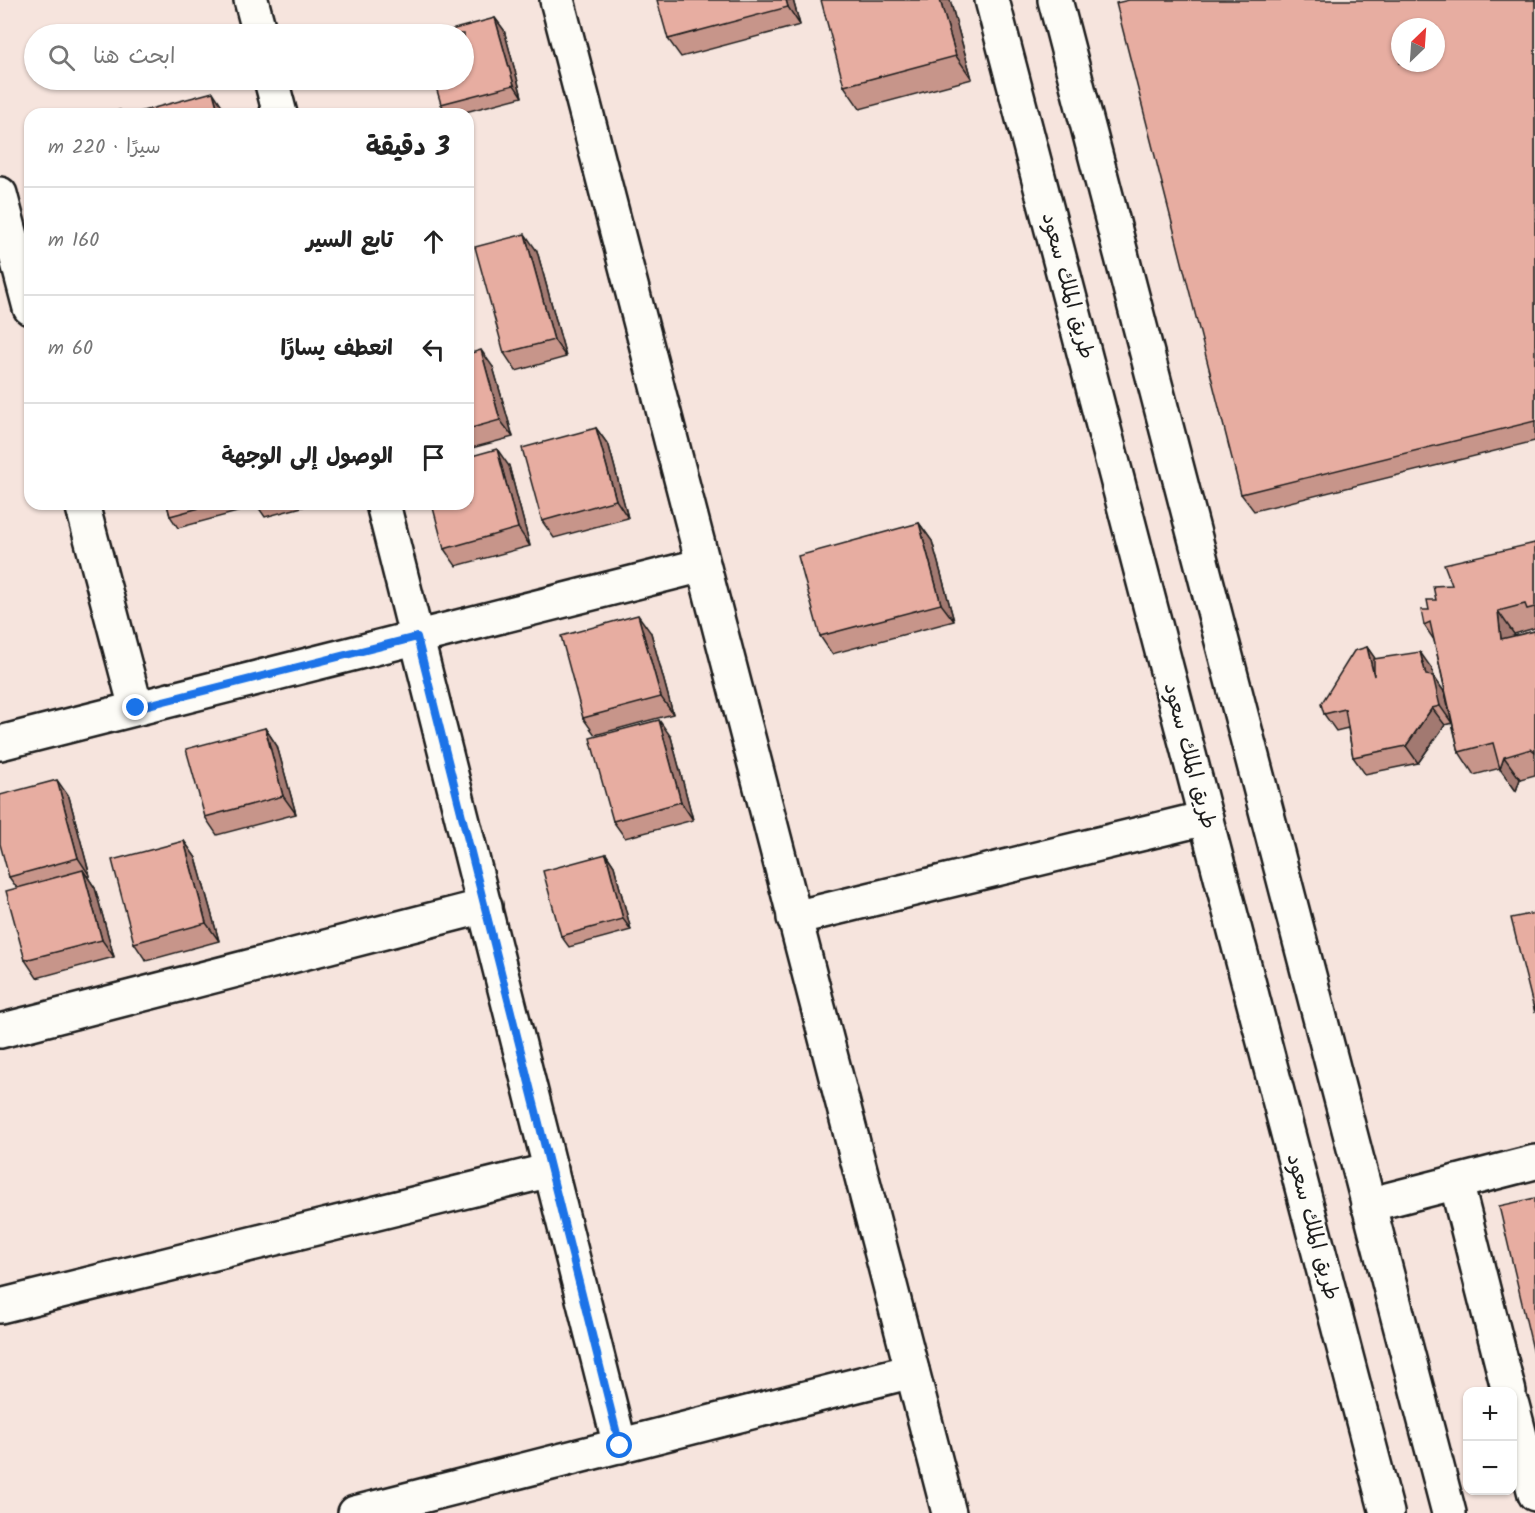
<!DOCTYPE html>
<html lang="ar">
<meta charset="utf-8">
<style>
:root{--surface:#fff;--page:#f6f6f6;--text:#222;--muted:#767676;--line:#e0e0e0}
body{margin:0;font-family:Kalam,"Playpen Sans Arabic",sans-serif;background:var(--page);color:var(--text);direction:rtl}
.controls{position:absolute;right:18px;bottom:18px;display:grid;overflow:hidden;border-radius:12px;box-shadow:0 2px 4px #0004}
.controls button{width:54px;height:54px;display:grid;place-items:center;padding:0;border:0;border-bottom:2px solid var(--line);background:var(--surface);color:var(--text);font:30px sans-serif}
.compass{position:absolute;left:1391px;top:18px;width:54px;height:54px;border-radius:50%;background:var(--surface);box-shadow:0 2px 4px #0004;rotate:25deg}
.stop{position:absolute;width:18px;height:18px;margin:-14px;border:4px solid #1a73e8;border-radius:50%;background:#fff}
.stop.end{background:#1a73e8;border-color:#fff;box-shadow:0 2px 6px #0008}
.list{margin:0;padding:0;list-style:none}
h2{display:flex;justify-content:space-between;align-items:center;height:78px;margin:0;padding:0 24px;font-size:26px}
h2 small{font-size:20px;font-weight:400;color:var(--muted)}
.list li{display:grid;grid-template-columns:39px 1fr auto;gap:18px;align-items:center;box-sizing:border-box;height:108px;padding:0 24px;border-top:2px solid var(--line)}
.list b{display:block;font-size:22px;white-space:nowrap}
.list em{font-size:20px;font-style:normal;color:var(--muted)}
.icon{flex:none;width:33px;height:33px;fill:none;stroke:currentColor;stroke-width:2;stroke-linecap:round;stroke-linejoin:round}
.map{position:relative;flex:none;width:1535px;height:1513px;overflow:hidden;direction:ltr}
.search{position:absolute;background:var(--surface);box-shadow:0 2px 4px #0004;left:24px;top:24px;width:450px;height:66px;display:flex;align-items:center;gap:15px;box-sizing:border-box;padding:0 21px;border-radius:33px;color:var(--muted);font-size:22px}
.panel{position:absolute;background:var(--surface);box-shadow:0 2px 4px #0004;left:24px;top:108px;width:450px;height:402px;border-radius:18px;direction:rtl}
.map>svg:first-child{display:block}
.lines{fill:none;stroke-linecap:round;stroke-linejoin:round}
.minor-casing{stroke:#1c1c1c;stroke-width:38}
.minor{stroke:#fdfcf7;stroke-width:33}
.wall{fill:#c7958a;stroke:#1c1c1c;stroke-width:1.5}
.shaded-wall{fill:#a27971;stroke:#1c1c1c;stroke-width:1.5}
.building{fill:#e7ada1;stroke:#1c1c1c;stroke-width:1.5;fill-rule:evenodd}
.route{stroke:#1a73e8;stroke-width:8}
.labels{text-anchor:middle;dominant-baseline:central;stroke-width:4.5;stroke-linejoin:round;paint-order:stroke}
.street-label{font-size:21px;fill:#1c1c1c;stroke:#fdfcf7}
</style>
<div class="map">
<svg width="1535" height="1513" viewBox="0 0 1535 1513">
<rect width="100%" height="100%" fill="#f6e4dd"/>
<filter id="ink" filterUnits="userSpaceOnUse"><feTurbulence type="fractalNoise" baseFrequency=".0167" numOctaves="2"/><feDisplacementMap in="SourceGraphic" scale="12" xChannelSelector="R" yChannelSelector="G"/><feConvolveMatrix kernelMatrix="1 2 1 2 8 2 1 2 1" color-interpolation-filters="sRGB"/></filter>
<g filter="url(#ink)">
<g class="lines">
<g class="minor-casing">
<g id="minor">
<polyline points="251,0 260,34"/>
<polyline points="557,0 949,1513"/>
<polyline points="992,0 1387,1513"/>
<polyline points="1055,0 1449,1513"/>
<polyline points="271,80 280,114"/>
<polyline points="0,194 30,308"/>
<polyline points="82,504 136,708"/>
<polyline points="383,504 620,1446"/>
<polyline points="0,743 703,565"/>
<polyline points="794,918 1206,818"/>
<polyline points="0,1031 485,906"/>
<polyline points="1456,1182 1509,1392"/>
<polyline points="1368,1205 1535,1162"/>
<polyline points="0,1306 551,1170"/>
<polyline points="1512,1405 1535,1494"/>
<polyline points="355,1513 912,1371"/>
</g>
</g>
<use href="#minor" class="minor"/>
</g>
<g class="wall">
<polygon points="793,0 800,25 681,57 668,39"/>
<polygon points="950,0 972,79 860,109 844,86"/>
<polygon points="1535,0 1535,441 1254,511 1241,494"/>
<polygon points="495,18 504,30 522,97 458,114 448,114 441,104"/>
<polygon points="537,251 566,357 516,371 504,353"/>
<polygon points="468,354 493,367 513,437 468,449"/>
<polygon points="596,428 609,446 628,518 554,538 542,521"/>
<polygon points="509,466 530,546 456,566 444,549"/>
<polygon points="167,504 240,504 241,511 178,528 170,516"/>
<polygon points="256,504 313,504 265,517"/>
<polygon points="919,523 932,541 954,621 832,654 820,636"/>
<polygon points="1535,543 1535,628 1514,634 1514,636 1535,631 1535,775 1520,779 1516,791 1500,768 1474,775 1459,752 1452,723 1445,725 1418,763 1365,774 1353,757 1348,728 1336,731 1324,714 1367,647 1375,659 1432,669 1434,677 1445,693 1451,718 1434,640 1424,625 1429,610 1436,600 1452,585"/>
<polygon points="651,633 673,714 595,735 583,718"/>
<polygon points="265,728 277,746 296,814 217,835 205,817"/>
<polygon points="671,737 693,820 625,838 613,821"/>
<polygon points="69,797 90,876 87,876 95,888 114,957 37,978 25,960 17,888 9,877"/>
<polygon points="184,841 196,858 219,941 146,961 134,943"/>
<polygon points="606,854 614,866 631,930 569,947 561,936"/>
</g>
<g class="shaded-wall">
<polygon points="786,0 793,0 800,25 788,7"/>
<polygon points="940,0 950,0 972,79 956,56"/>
<polygon points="495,18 504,30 522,97 514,85"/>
<polygon points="213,92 221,104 224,114 219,114"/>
<polygon points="525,234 537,251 566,357 554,340"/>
<polygon points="481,350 493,367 513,437 500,420"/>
<polygon points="596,428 609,446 628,518 616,500"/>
<polygon points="497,449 509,466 530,546 518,528"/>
<polygon points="919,523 932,541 954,621 941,604"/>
<polygon points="1498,611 1514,634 1517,661 1501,639"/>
<polygon points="638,615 651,633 673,714 661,697"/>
<polygon points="1367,647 1379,664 1374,676"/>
<polygon points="1420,652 1432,669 1434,677 1445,693 1452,723 1440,706 1426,675"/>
<polygon points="1432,708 1445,725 1418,763 1406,746"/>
<polygon points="659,720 671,737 693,820 681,802"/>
<polygon points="265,728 277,746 296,814 283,796"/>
<polygon points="1504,757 1520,779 1516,791 1500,769"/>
<polygon points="57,780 69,797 90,876 78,858"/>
<polygon points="184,841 196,858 219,941 206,923"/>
<polygon points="606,854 614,866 631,930 623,919"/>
<polygon points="83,870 95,888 114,957 102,940"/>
</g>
<g class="building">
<polygon points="657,0 786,0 788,7 668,39"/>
<polygon points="821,0 940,0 956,56 844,86"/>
<path d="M1129,0H1535V421L1241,494L1116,3ZM1400,27H1436V63H1400Z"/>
<polygon points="495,18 514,85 441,104 434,80 464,80 464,34 436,34"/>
<polygon points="213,92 219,114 140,114 139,112"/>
<polygon points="120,110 121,114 105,114"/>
<polygon points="525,234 554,340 504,353 475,247"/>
<polygon points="481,350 500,420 468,429 468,354"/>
<polygon points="596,428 616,500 542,521 522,448"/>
<polygon points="497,449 518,528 444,549 432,504 468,504 468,457"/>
<polygon points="167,504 214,504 170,516"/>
<polygon points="919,523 941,604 820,636 798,556"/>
<polygon points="1535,543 1535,607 1527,609 1525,604 1498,611 1501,639 1535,631 1535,752 1531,749 1504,757 1500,769 1493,743 1459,752 1430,622 1424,625 1421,610 1429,610 1427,600 1436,600 1433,586 1452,585 1444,564"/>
<polygon points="638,615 661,697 583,718 561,636"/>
<polygon points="1367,647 1374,676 1374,659 1420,652 1426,675 1433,676 1440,706 1432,708 1406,746 1353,757 1345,709 1324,714 1321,704 1354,651"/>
<polygon points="659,720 681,802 613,821 590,738"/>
<polygon points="265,728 283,796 205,817 186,749"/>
<polygon points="57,780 78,858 9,877 0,844 0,795"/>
<polygon points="184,841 206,923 134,943 112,860"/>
<polygon points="606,854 623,919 561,936 543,871"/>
<polygon points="83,870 102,940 25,960 6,891"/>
<polygon points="1535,913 1535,1013 1511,918"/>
<polygon points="1535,1198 1535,1353 1534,1354 1499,1206"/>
</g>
</g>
<g class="lines" filter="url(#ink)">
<polyline class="route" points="136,708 417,637 620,1446"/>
</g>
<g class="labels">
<g class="street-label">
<text transform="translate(1067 286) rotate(75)">طريق الملك سعود</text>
<text transform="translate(1189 756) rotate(75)">طريق الملك سعود</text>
<text transform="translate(1312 1227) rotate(75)">طريق الملك سعود</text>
</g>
</g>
</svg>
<div class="controls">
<button>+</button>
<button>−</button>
</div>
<svg class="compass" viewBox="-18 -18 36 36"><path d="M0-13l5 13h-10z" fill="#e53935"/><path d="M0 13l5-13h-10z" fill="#767676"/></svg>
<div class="stop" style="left:620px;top:1446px"></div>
<div class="stop end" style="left:136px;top:708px"></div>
<div class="search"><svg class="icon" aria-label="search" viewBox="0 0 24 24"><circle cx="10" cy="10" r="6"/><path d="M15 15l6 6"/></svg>ابحث هنا</div>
<section class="panel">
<h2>3 دقيقة<small>سيرًا · 220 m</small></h2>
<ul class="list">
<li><svg class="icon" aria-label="ahead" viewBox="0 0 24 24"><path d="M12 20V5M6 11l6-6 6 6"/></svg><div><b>تابع السير</b></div><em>160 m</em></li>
<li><svg class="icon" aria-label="left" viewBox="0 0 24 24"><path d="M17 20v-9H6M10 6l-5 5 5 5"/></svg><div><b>انعطف يسارًا</b></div><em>60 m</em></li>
<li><svg class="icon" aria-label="arrive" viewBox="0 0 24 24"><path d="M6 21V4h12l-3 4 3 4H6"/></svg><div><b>الوصول إلى الوجهة</b></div></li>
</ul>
</section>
</div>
